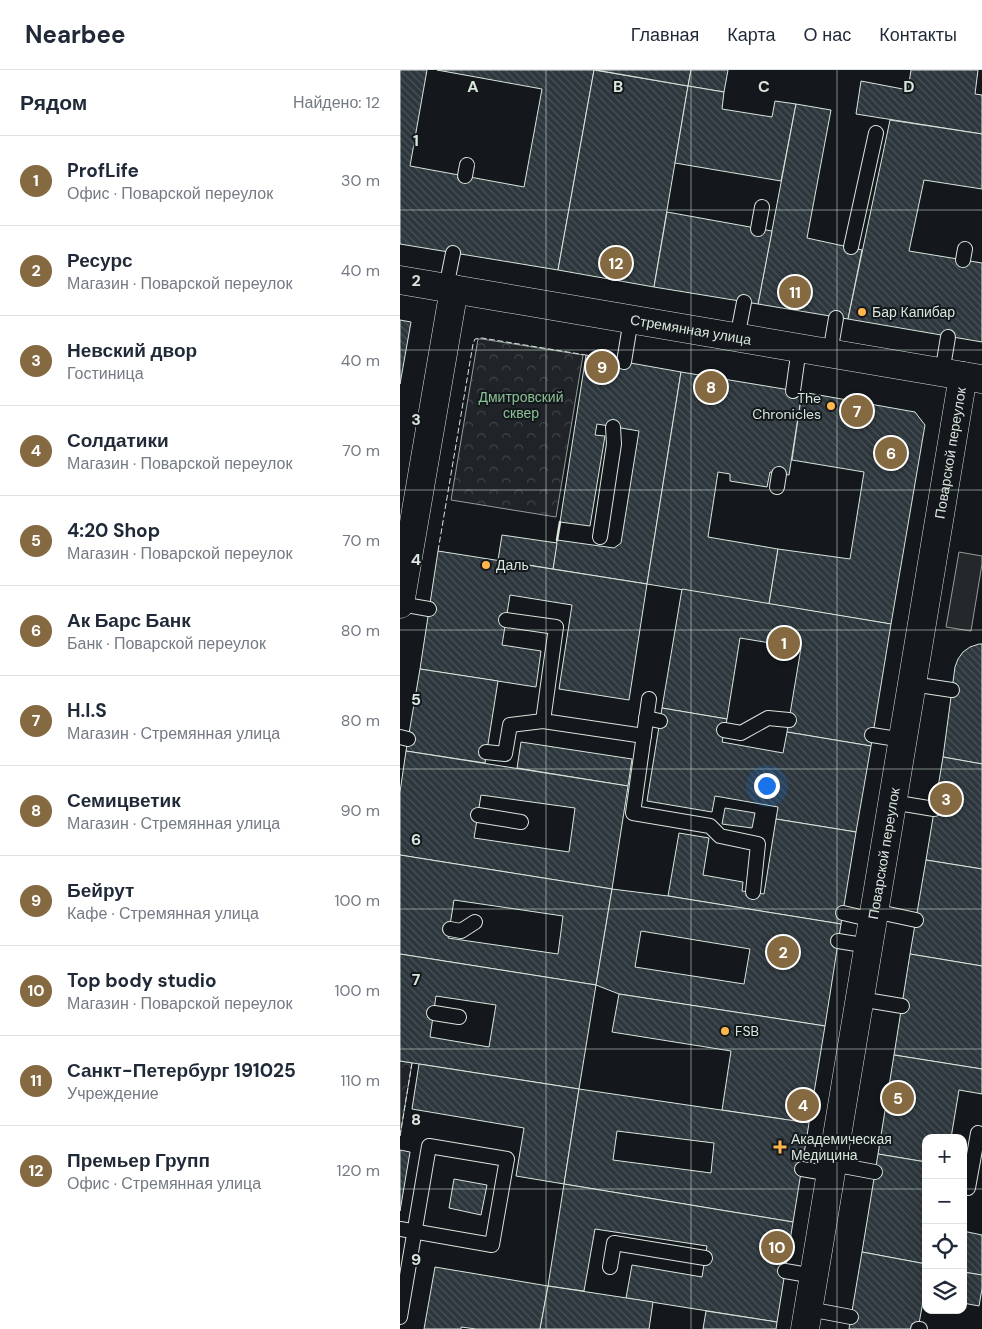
<!DOCTYPE html>
<html lang="ru">
<meta charset="utf-8">
<style>
:root{--surface:#fff;--page:#f2f2f3;--text:#1f2937;--muted:#747a83;--line:#e0e1e3;--accent:#846941}
body{margin:0;font-family:"DM Sans",sans-serif;background:var(--page);color:var(--text)}
.controls{position:absolute;right:15px;bottom:15px;display:grid;overflow:hidden;border-radius:10px;box-shadow:0 5px 20px #0002}
.controls button{width:45px;height:45px;display:grid;place-items:center;padding:0;border:0;border-bottom:1px solid var(--line);background:var(--surface);color:var(--text);font:25px sans-serif}
.you{position:absolute;left:366px;top:715px;width:18px;height:18px;margin:-12px;border:4px solid #fff;border-radius:50%;background:#1a73e8;box-shadow:0 0 0 8px #1a73e833}
.badge{display:grid;place-items:center;width:32px;height:32px;border-radius:50%;background:var(--accent);color:#fff;font-size:16px;font-weight:700}
.pin{position:absolute;translate:-50% -50%;border:2px solid #fff;box-shadow:0 1px 5px #0006}
.list{margin:0;padding:0;list-style:none}
h2{display:flex;justify-content:space-between;align-items:center;height:65px;margin:0;padding:0 20px;font-size:21px}
h2 small{font-size:16px;font-weight:400;color:var(--muted)}
.list li{display:grid;grid-template-columns:32px 1fr auto;gap:15px;align-items:center;box-sizing:border-box;height:90px;padding:0 20px;border-top:1px solid var(--line)}
.list b{display:block;font-size:19px;white-space:nowrap}
.list p{margin:0;font-size:16px;white-space:nowrap;color:var(--muted)}
.list em{font-size:16px;font-style:normal;color:var(--muted)}
.icon{flex:none;width:28px;height:28px;fill:none;stroke:currentColor;stroke-width:2;stroke-linecap:round;stroke-linejoin:round}
.map{position:relative;flex:none;width:582px;height:1259px;overflow:hidden}
header{display:flex;align-items:center;gap:30px;box-sizing:border-box;height:70px;padding:0 25px;background:var(--surface);border-bottom:1px solid var(--line)}
header strong{font-size:24px}
nav{display:flex;gap:28px;margin-inline-start:auto;font-size:18px}
main{display:flex}
aside{flex:1;background:var(--surface)}
.map>svg:first-child{display:block}
.park{fill:url(#park-crowns);stroke:#939e99}
.parking{fill:#24282b;stroke:#939e99}
.building{fill:url(#building-back-hatch);stroke:#d8e6dc;fill-rule:evenodd}
.lines{fill:none;stroke-linecap:round;stroke-linejoin:round}
.service-casing{stroke:#d8e6dc;stroke-width:16}
.minor-casing{stroke:#d8e6dc;stroke-width:29}
.service{stroke:#14181c;stroke-width:14}
.minor{stroke:#14181c;stroke-width:28}
.fence{stroke:#d8e6dc;stroke-width:1;stroke-dasharray:6 2.5;stroke-linecap:butt}
.wall{stroke:#d8e6dc;stroke-width:2.5}
.grid{fill:none;stroke:#d8e6dc;stroke-width:1;stroke-opacity:0.55}
.poi-dot{fill:#ffb74d;stroke:#14181c;stroke-width:2}
.labels{text-anchor:middle;dominant-baseline:central;stroke-width:4;stroke-linejoin:round;paint-order:stroke}
.poi-label{font-size:14px;fill:#d8e6dc;stroke:#14181c;text-anchor:start}
.street-label{font-size:14px;fill:#d8e6dc;stroke:#14181c}
.park-label{font-size:14px;fill:#8ac095;stroke:#14181c}
.grid-label{font-size:16px;text-anchor:middle;font-weight:bold;fill:#d8e6dc;stroke:#14181c;stroke-width:4;stroke-linejoin:round;paint-order:stroke}
</style>
<header>
<strong>Nearbee</strong>
<nav><a>Главная</a><a>Карта</a><a>О нас</a><a>Контакты</a></nav>
</header>
<main>
<aside>
<h2>Рядом<small>Найдено: 12</small></h2>
<ul class="list">
<li><span class="badge">1</span><div><b>ProfLife</b><p>Офис · Поварской переулок</p></div><em>30 m</em></li>
<li><span class="badge">2</span><div><b>Ресурс</b><p>Магазин · Поварской переулок</p></div><em>40 m</em></li>
<li><span class="badge">3</span><div><b>Невский двор</b><p>Гостиница</p></div><em>40 m</em></li>
<li><span class="badge">4</span><div><b>Солдатики</b><p>Магазин · Поварской переулок</p></div><em>70 m</em></li>
<li><span class="badge">5</span><div><b>4:20 Shop</b><p>Магазин · Поварской переулок</p></div><em>70 m</em></li>
<li><span class="badge">6</span><div><b>Ак Барс Банк</b><p>Банк · Поварской переулок</p></div><em>80 m</em></li>
<li><span class="badge">7</span><div><b>H.I.S</b><p>Магазин · Стремянная улица</p></div><em>80 m</em></li>
<li><span class="badge">8</span><div><b>Семицветик</b><p>Магазин · Стремянная улица</p></div><em>90 m</em></li>
<li><span class="badge">9</span><div><b>Бейрут</b><p>Кафе · Стремянная улица</p></div><em>100 m</em></li>
<li><span class="badge">10</span><div><b>Top body studio</b><p>Магазин · Поварской переулок</p></div><em>100 m</em></li>
<li><span class="badge">11</span><div><b>Санкт-Петербург 191025</b><p>Учреждение</p></div><em>110 m</em></li>
<li><span class="badge">12</span><div><b>Премьер Групп</b><p>Офис · Стремянная улица</p></div><em>120 m</em></li>
</ul>
</aside>
<div class="map">
<svg width="582" height="1259" viewBox="0 0 582 1259">
<defs>
<pattern id="park-crowns" width="20" height="18" patternUnits="userSpaceOnUse" patternTransform="scale(1.25)"><rect width="20" height="18" fill="#202428"/><path d="M2 6a3 3 0 1 1 6 0M12 15a3 3 0 1 1 6 0" fill="none" stroke="#404447"/></pattern>
<pattern id="building-back-hatch" width="6" height="6" patternUnits="userSpaceOnUse" patternTransform="scale(1.25)"><rect width="6" height="6" fill="#2c363c"/><path d="M-1 5l2 2M0 0l6 6M5-1l2 2" fill="none" stroke="#4a5358"/></pattern>
</defs>
<rect width="100%" height="100%" fill="#14181c"/>
<g class="park">
<polygon points="78,269 82,269 183,285 156,447 51,430"/>
<polygon points="0,991 12,993 0,1066"/>
</g>
<polygon class="parking" points="559,482 582,486 582,494 571,561 546,557"/>
<g class="building">
<polygon points="0,0 27,0 10,96 124,117 142,19 37,0 194,0 158,200 0,174"/>
<polygon points="194,0 288,16 254,217 158,200"/>
<polygon points="196,0 291,0 288,16"/>
<polygon points="291,0 328,0 324,22 288,16"/>
<polygon points="511,0 578,0 575,24 582,25 582,64 456,44 461,11 508,20"/>
<polygon points="288,16 324,22 322,39 372,47 375,31 396,34 381,111 275,93"/>
<polygon points="396,34 431,40 407,168 462,180 448,249 358,234"/>
<polygon points="490,50 582,64 582,119 524,110 509,181 582,193 582,272 448,249"/>
<polygon points="267,142 372,161 358,234 254,217"/>
<polygon points="0,250 11,252 0,314"/>
<polygon points="186,285 281,302 247,514 153,499 157,470 214,478 221,473 239,361 197,354 195,365 205,366 190,456 160,452"/>
<polygon points="281,302 402,322 389,405 370,402 367,417 330,411 330,404 318,402 308,467 378,479 369,534 247,514"/>
<polygon points="402,322 515,342 525,355 491,554 369,534 378,479 450,489 464,402 392,390"/>
<polygon points="102,465 157,473 153,499 98,490"/>
<polygon points="38,481 247,514 229,630 159,619 172,535 110,525 102,575 141,581 136,617 20,599"/>
<polygon points="282,519 491,554 471,676 387,662 401,578 340,568 327,649 262,638"/>
<polygon points="579,574 582,574 582,694 543,687 555,597 558,589 563,582 570,577"/>
<polygon points="20,599 98,611 85,693 6,681"/>
<polygon points="262,638 327,649 322,672 383,683 387,662 471,676 456,762 376,749 378,737 315,726 312,742 247,731"/>
<polygon points="121,672 232,689 228,716 117,698"/>
<path d="M6,681L228,716L212,819L0,785V722ZM81,725L175,738L169,782L74,768Z"/>
<polygon points="543,687 582,694 582,799 526,790"/>
<polygon points="325,738 355,743 352,758 322,754"/>
<polygon points="376,749 456,762 441,854 268,826 279,763 309,768 303,805 343,812 342,821 364,824"/>
<path d="M0,785L212,819L196,915L0,884ZM54,830L163,846L158,884L48,868Z"/>
<polygon points="526,790 582,799 582,896 510,884"/>
<path d="M212,819L268,826L441,854L425,956L219,924L196,915ZM241,861L350,879L344,914L235,897Z"/>
<path d="M0,884L196,915L179,1019L0,991ZM36,926L96,935L89,977L30,967Z"/>
<polygon points="510,884 582,896 582,999 494,985"/>
<polygon points="219,924 425,956 409,1053 322,1040 331,981 212,962"/>
<polygon points="494,985 582,999 582,1024 559,1020 551,1068 526,1068 526,1092 478,1084"/>
<polygon points="19,994 179,1019 164,1114 116,1106 124,1058 12,1039"/>
<path d="M179,1019L409,1053L393,1152L164,1114ZM217,1061L314,1073L311,1103L213,1090Z"/>
<polygon points="0,1080 10,1082 0,1141"/>
<polygon points="478,1084 526,1092 526,1194 462,1182"/>
<polygon points="54,1109 87,1115 81,1145 49,1138"/>
<polygon points="164,1114 393,1152 377,1252 226,1228 232,1195 302,1207 307,1176 195,1159 184,1221 148,1216"/>
<polygon points="563,1161 582,1165 582,1205 563,1202"/>
<polygon points="462,1182 526,1194 526,1226 524,1226 518,1259 449,1259"/>
<polygon points="35,1197 148,1216 140,1259 76,1259 61,1257 61,1259 24,1259"/>
<polygon points="563,1202 582,1205 582,1219 579,1236 563,1233"/>
<polygon points="148,1216 253,1232 249,1259 140,1259"/>
<polygon points="306,1241 377,1252 376,1259 303,1259"/>
</g>
<g class="lines">
<g class="service-casing">
<g id="service">
<polyline points="65,106 67,95"/>
<polyline points="358,159 362,137"/>
<polyline points="451,177 476,63"/>
<polyline points="563,190 565,179"/>
<polyline points="46,218 53,183"/>
<polyline points="337,268 344,232"/>
<polyline points="430,283 436,248"/>
<polyline points="224,292 231,249"/>
<polyline points="542,303 548,267"/>
<polyline points="393,321 399,278"/>
<polyline points="377,417 379,404"/>
<polyline points="200,467 214,374 213,357"/>
<polyline points="0,534 29,539"/>
<polyline points="106,550 156,557 143,651 244,666"/>
<polyline points="512,614 552,620"/>
<polyline points="249,629 233,743 310,756 320,766 358,774 353,822"/>
<polyline points="246,648 260,651"/>
<polyline points="324,660 341,663 368,648 389,650"/>
<polyline points="472,665 503,670"/>
<polyline points="0,667 8,669"/>
<polyline points="86,682 105,684 110,655 143,651"/>
<polyline points="492,732 534,739"/>
<polyline points="78,745 121,752"/>
<polyline points="474,841 516,850"/>
<polyline points="443,843 473,850"/>
<polyline points="50,859 61,861 75,852"/>
<polyline points="438,871 469,876"/>
<polyline points="460,929 502,936"/>
<polyline points="34,943 59,947"/>
<polyline points="432,1094 475,1102"/>
<polyline points="402,1099 431,1104"/>
<polyline points="563,1117 568,1118 578,1063"/>
<polyline points="0,1159 92,1175 107,1089 29,1076 0,1247"/>
<polyline points="210,1197 214,1173 305,1188"/>
<polyline points="385,1201 414,1206"/>
<polyline points="409,1239 451,1247"/>
<polyline points="518,1259 520,1259"/>
</g>
</g>
<g class="minor-casing">
<g id="minor">
<path id="s1" d="M0,210L581,309"/>
<polyline points="0,534 54,219"/>
<path id="s2" d="M405,1259L563,306"/>
</g>
</g>
<use href="#service" class="service"/>
<use href="#minor" class="minor"/>
<g class="fence">
<polyline points="38,481 73,274 75,269 82,268 186,285"/>
<polyline points="0,1066 12,993"/>
</g>
<polyline class="wall" points="157,470 160,452"/>
</g>
<path class="grid" d="M146,0V1259M291,0V1259M437,0V1259M0,140H582M0,280H582M0,420H582M0,560H582M0,699H582M0,839H582M0,979H582M0,1119H526M563,1119H582"/>
<g class="poi-dot">
<circle cx="462" cy="242" r="5"/>
<circle cx="431" cy="336" r="5"/>
<circle cx="86" cy="495" r="5"/>
<circle cx="325" cy="961" r="5"/>
<path d="M377.5 1069.5h5v5h5v5h-5v5h-5v-5h-5v-5h5z"/>
</g>
<g class="labels">
<g class="poi-label">
<text x="472" y="242">Бар Капибар</text>
<text x="421" y="328" text-anchor="end">The<tspan x="421" dy="16">Chronicles</tspan></text>
<text x="96" y="495">Даль</text>
<text x="335" y="961">FSB</text>
<text x="391" y="1069">Академическая<tspan x="391" dy="16">Медицина</tspan></text>
</g>
<g class="street-label">
<text stroke="none"><textPath href="#s1" startOffset="295">Стремянная улица</textPath></text>
<text stroke="none"><textPath href="#s2" startOffset="888">Поварской переулок</textPath></text>
<text stroke="none"><textPath href="#s2" startOffset="482">Поварской переулок</textPath></text>
</g>
<g class="park-label">
<text x="121" y="327">Дмитровский<tspan x="121" dy="16">сквер</tspan></text>
</g>
</g>
<g class="grid-label">
<text x="73" y="22">A</text>
<text x="218" y="22">B</text>
<text x="364" y="22">C</text>
<text x="509" y="22">D</text>
<text x="16" y="76">1</text>
<text x="16" y="216">2</text>
<text x="16" y="355">3</text>
<text x="16" y="495">4</text>
<text x="16" y="635">5</text>
<text x="16" y="775">6</text>
<text x="16" y="915">7</text>
<text x="16" y="1055">8</text>
<text x="16" y="1195">9</text>
</g>
</svg>
<div class="controls">
<button>+</button>
<button>−</button>
<button><svg class="icon" aria-label="locate" viewBox="0 0 24 24"><circle cx="12" cy="12" r="6"/><path d="M12 2v4M12 18v4M2 12h4M18 12h4"/></svg></button>
<button><svg class="icon" aria-label="layers" viewBox="0 0 24 24"><path d="M12 4l9 5-9 5-9-5zM3 14l9 5 9-5"/></svg></button>
</div>
<div class="you"></div>
<div class="pin badge" style="left:384px;top:573px">1</div>
<div class="pin badge" style="left:383px;top:882px">2</div>
<div class="pin badge" style="left:546px;top:729px">3</div>
<div class="pin badge" style="left:403px;top:1035px">4</div>
<div class="pin badge" style="left:498px;top:1028px">5</div>
<div class="pin badge" style="left:491px;top:383px">6</div>
<div class="pin badge" style="left:457px;top:341px">7</div>
<div class="pin badge" style="left:311px;top:317px">8</div>
<div class="pin badge" style="left:202px;top:297px">9</div>
<div class="pin badge" style="left:377px;top:1177px">10</div>
<div class="pin badge" style="left:395px;top:222px">11</div>
<div class="pin badge" style="left:216px;top:193px">12</div>
</div>
</main>
